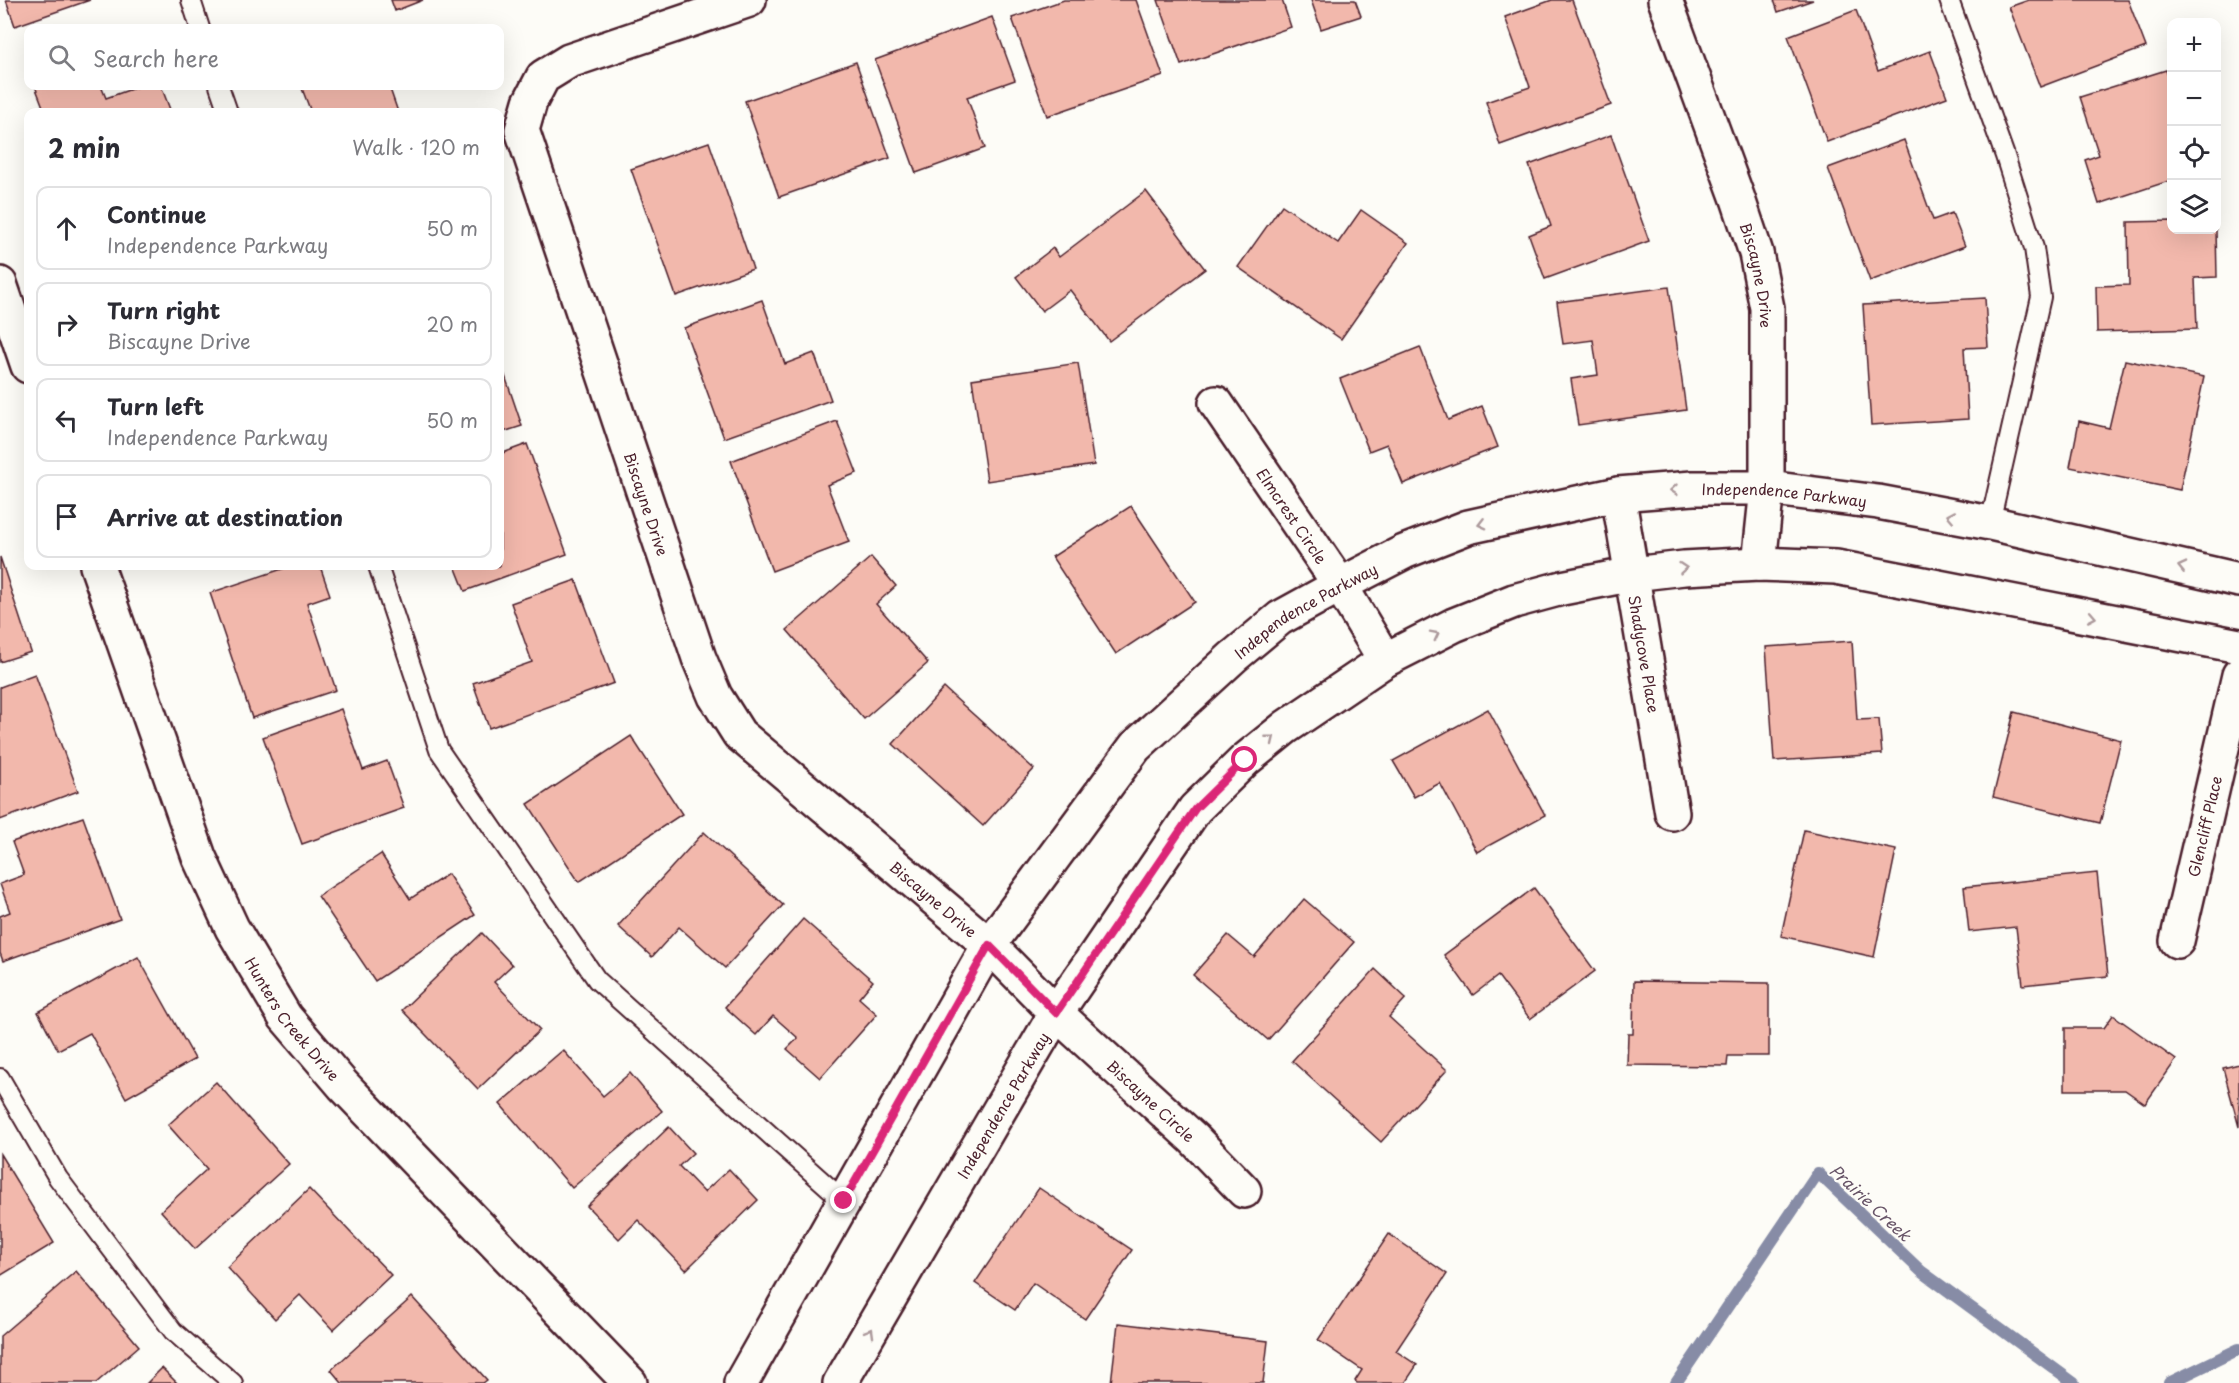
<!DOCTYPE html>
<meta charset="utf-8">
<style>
:root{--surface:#fff;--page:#f2f2f3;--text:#2b2b33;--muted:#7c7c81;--line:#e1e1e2}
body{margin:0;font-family:"Playpen Sans",sans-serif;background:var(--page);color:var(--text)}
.controls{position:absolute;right:18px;top:18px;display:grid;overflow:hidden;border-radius:12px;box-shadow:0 6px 24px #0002}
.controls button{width:54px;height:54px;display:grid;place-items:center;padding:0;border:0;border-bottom:2px solid var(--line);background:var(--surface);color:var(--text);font:30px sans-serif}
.stop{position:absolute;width:18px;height:18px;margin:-14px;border:4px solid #db2777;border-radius:50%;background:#fff}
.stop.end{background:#db2777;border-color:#fff;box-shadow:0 2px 6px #0008}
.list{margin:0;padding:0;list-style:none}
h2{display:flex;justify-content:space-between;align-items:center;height:78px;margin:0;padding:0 24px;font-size:26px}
h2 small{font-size:20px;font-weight:400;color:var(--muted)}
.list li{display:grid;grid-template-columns:39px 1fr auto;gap:18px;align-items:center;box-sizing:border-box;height:84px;margin:0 12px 12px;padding:0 12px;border:2px solid var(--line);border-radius:12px}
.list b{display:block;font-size:22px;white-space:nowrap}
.list p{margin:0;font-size:20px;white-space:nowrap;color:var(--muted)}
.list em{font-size:20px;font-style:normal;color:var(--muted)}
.icon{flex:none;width:33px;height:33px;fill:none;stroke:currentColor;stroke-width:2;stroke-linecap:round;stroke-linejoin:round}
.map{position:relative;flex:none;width:2239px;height:1383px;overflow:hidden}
.search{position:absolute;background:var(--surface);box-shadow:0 6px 24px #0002;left:24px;top:24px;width:480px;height:66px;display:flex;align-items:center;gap:15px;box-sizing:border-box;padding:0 21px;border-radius:12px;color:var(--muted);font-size:22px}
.panel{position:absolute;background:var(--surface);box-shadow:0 6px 24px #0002;left:24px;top:108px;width:480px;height:462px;border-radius:12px}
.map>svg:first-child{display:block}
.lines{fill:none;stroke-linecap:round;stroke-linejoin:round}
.stream{stroke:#878ca6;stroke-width:12}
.building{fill:#f2b8ac;stroke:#4a1f2b;stroke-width:1.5}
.lane-casing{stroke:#4a1f2b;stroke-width:22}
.street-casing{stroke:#4a1f2b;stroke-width:38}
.secondary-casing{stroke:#4a1f2b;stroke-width:38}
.lane{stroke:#fdfcf7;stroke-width:18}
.street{stroke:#fdfcf7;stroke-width:33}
.secondary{stroke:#fdfcf7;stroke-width:33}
.oneway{stroke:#ac999b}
.route{stroke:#db2777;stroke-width:8}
.labels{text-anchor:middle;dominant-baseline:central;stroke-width:4.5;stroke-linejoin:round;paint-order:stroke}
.street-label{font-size:15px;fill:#4a1f2b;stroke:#fdfcf7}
.water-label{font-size:16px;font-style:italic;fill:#685568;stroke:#fdfcf7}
</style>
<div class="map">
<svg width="2239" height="1383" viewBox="0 0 2239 1383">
<rect width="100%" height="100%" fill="#fdfcf7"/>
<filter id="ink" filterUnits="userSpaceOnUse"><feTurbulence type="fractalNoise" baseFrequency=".0167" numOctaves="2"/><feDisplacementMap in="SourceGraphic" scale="12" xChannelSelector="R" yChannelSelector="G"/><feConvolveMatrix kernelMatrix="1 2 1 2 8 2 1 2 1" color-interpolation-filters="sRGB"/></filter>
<g filter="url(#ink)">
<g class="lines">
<g class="stream">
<polyline points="1676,1383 1818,1173 1921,1271 2074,1383"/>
<polyline points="2169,1383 2239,1349"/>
</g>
</g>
<g class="building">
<polygon points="6,0 90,0 15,26"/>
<polygon points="391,0 423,0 395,11"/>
<polygon points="1064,0 1136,0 1163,76 1047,116 1012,18"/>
<polygon points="1158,0 1282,0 1291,27 1181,65"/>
<polygon points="1311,0 1355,0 1361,16 1321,29"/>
<polygon points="1552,0 1572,0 1611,105 1500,145 1486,102 1530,87 1505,17"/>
<polygon points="1774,0 1813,0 1778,12"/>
<polygon points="2029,0 2128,0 2146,47 2040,87 2009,7"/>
<polygon points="1856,10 1878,71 1930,51 1947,97 1827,142 1788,36"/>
<polygon points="992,17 1015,80 967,97 985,148 916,173 875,60"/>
<polygon points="856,62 890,158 779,197 745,101"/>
<polygon points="2166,70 2172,88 2172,180 2099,204 2085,160 2099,155 2080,97"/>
<polygon points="35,86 101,86 106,98 140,86 161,86 171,112 45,112"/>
<polygon points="301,86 389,86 398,112 311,112"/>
<polygon points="1611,135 1649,241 1545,279 1529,235 1551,226 1529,165"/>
<polygon points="1904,140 1933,220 1952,213 1965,246 1870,281 1828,168"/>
<polygon points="709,142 753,269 676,296 631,169"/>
<polygon points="1146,191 1205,269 1109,341 1070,290 1042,311 1016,277 1053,248 1059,257"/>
<polygon points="1282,205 1338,243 1361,210 1408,243 1341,339 1238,267"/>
<polygon points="2172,221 2172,230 2216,230 2217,277 2195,278 2197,329 2097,332 2096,286 2129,285 2128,222"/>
<polygon points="1669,287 1686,410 1578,425 1571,379 1598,375 1593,340 1563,344 1557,302"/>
<polygon points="1985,298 1988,347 1964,348 1968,419 1871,425 1863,305"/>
<polygon points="762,300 785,364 814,353 831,400 724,438 684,328"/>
<polygon points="1420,347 1448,420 1482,406 1498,447 1403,484 1387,444 1369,451 1340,379"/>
<polygon points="2125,360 2204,377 2180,490 2070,467 2079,421 2109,428"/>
<polygon points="500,361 522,426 500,433"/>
<polygon points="1078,363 1094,465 987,481 972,379"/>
<polygon points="837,421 857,473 827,485 849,542 772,571 731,461"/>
<polygon points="527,444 567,554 465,591 455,566 500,566 500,454"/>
<polygon points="1131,506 1195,602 1116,654 1052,557"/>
<polygon points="0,557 31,652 0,662"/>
<polygon points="871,557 896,586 876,604 928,663 864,719 787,630"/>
<polygon points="291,566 320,566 330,595 307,603 336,690 252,718 210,593"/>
<polygon points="576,580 614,683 489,728 473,683 532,662 511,603"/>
<polygon points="1852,641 1857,720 1879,719 1882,754 1774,761 1766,647"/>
<polygon points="35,674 78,791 0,820 0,687"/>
<polygon points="944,688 1034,769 983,826 893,744"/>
<polygon points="341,709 363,770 387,761 404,808 302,844 263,737"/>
<polygon points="1488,709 1545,815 1477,852 1440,783 1414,797 1393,761"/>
<polygon points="2014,712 2121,740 2100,823 1993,797"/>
<polygon points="631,736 682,814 579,882 528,804"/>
<polygon points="83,817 120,919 3,961 0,953 0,916 10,912 0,884 24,875 12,842"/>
<polygon points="1804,830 1896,850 1874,957 1781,936"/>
<polygon points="704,832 783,905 725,968 679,927 652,957 618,926"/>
<polygon points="381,854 410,899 448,874 475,915 375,981 318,896"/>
<polygon points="2097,873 2108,976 2023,985 2016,927 1969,932 1964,887"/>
<polygon points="1534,888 1595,971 1530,1019 1498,976 1473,995 1444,955"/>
<polygon points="1304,899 1354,942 1268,1040 1193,975 1228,935 1254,957"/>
<polygon points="803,919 873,981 859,998 877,1014 820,1078 787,1049 798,1038 773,1016 756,1035 725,1007"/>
<polygon points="482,933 512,965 494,982 540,1030 478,1089 402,1010"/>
<polygon points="138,957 195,1059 126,1098 90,1033 58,1050 38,1012"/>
<polygon points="1375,969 1406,998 1389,1017 1447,1070 1381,1142 1292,1061"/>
<polygon points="1634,981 1769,983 1769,1056 1728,1056 1727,1066 1627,1065 1628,1034 1633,1034"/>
<polygon points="2113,1015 2176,1060 2145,1104 2125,1090 2065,1090 2065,1028 2104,1028"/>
<polygon points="563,1050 603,1096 630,1073 662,1111 572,1188 500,1104"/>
<polygon points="2239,1064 2239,1127 2223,1068"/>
<polygon points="216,1082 289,1164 195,1249 161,1211 207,1169 168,1125"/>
<polygon points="669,1127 693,1153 679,1166 704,1192 729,1169 758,1200 686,1270 638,1220 619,1239 587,1206"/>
<polygon points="0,1154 54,1243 0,1276"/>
<polygon points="1039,1188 1132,1250 1085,1319 1033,1283 1015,1310 975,1283"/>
<polygon points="309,1189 391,1275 333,1330 300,1295 275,1319 227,1267"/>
<polygon points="1389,1234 1447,1274 1396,1351 1417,1365 1405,1383 1357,1383 1355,1381 1362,1370 1318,1340"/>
<polygon points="76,1271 139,1346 96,1383 0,1383 0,1336"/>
<polygon points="412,1297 487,1380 483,1383 342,1383 331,1370"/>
<polygon points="1118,1323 1268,1341 1263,1383 1111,1383"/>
<polygon points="162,1368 177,1383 147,1383"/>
</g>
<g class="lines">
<g class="lane-casing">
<g id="lane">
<polyline points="191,0 200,28"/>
<polyline points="1949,0 2005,156 2034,248 2041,297 1990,523"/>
<polyline points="219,86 228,112"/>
<polyline points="378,566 439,750 597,980 844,1201"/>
<polyline points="0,1078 58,1178 173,1331 233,1383"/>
</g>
</g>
<g class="street-casing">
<g id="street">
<path id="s1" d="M749,0L569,61L543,77L530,102L522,130L699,658L715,696L739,734L989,945L1056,1013L1194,1139L1244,1191"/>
<path id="s2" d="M1665,0L1738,199L1756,253L1767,308V488L1759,564"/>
<polyline points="0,284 28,366"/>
<path id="s3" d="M1216,403L1340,585L1385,660"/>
<path id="s4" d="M1618,494L1672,813"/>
<path id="s5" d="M97,566L199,857L232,928L285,1017L343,1085L630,1383"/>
<path id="s6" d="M2177,941L2239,675"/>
</g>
</g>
<g class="secondary-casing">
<g id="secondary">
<path id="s7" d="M741,1383L989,945L1135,747L1233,657L1280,618L1340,585L1404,552L1468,527L1618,494L1693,488H1767L1878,502L1990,523L2239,580"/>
<path id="s8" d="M840,1383L1056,1013L1195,809L1245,760L1286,727L1385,660L1454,625L1514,601L1562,588L1633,574L1684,568L1759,564L1836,567L2239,646"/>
</g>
</g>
<use href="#lane" class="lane"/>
<use href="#street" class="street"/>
<use href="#secondary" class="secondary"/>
</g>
<defs><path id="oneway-chevron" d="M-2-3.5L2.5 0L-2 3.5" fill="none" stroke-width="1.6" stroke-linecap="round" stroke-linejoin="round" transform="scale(1.5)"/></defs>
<g class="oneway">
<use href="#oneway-chevron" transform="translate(1674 490) rotate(175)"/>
<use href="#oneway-chevron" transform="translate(1951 516) rotate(-169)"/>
<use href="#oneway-chevron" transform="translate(1482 524) rotate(166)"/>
<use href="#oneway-chevron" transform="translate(2182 567) rotate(-167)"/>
<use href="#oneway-chevron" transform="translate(1683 568) rotate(-5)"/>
<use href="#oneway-chevron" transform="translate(2092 617) rotate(11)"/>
<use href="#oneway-chevron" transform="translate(1435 635) rotate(-27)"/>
<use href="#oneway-chevron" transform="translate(1271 739) rotate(-39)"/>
<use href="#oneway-chevron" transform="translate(870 1332) rotate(-60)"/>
</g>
</g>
<g class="lines" filter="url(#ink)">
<polyline class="route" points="844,1201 989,945 1056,1013 1195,809 1245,760"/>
</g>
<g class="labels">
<g class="street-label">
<text stroke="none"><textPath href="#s2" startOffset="291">Biscayne Drive</textPath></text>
<text stroke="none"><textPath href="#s7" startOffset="1473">Independence Parkway</textPath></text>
<text stroke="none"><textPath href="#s1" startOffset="672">Biscayne Drive</textPath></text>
<text stroke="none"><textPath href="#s3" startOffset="136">Elmcrest Circle</textPath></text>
<text stroke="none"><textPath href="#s7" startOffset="969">Independence Parkway</textPath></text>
<text stroke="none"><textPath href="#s4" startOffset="162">Shadycove Place</textPath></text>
<text stroke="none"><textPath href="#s6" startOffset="118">Glencliff Place</textPath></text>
<text stroke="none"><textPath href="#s1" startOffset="1176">Biscayne Drive</textPath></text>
<text stroke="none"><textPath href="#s5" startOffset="496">Hunters Creek Drive</textPath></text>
<text stroke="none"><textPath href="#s1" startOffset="1473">Biscayne Circle</textPath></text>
<text stroke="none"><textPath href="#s8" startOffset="322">Independence Parkway</textPath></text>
</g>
<g class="water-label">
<text transform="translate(1871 1202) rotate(43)">Prairie Creek</text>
</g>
</g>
</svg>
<div class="controls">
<button>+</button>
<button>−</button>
<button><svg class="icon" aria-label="locate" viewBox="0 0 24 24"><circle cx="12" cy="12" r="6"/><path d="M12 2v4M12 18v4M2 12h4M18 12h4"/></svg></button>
<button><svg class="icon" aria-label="layers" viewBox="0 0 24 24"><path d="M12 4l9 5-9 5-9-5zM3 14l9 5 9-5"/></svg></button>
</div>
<div class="stop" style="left:1245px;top:760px"></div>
<div class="stop end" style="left:844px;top:1201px"></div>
<div class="search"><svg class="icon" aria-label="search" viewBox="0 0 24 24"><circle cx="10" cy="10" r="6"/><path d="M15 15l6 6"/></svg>Search here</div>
<section class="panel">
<h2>2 min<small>Walk · 120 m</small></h2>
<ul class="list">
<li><svg class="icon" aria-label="ahead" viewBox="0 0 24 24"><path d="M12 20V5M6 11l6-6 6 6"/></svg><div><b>Continue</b><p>Independence Parkway</p></div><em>50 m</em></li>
<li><svg class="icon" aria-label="right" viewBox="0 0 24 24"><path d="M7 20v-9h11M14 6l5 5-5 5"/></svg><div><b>Turn right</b><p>Biscayne Drive</p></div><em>20 m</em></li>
<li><svg class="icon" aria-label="left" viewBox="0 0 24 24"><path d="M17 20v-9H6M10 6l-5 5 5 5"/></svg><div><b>Turn left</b><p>Independence Parkway</p></div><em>50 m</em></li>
<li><svg class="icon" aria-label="arrive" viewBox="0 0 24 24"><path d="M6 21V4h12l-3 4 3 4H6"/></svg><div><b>Arrive at destination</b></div></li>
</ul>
</section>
</div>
